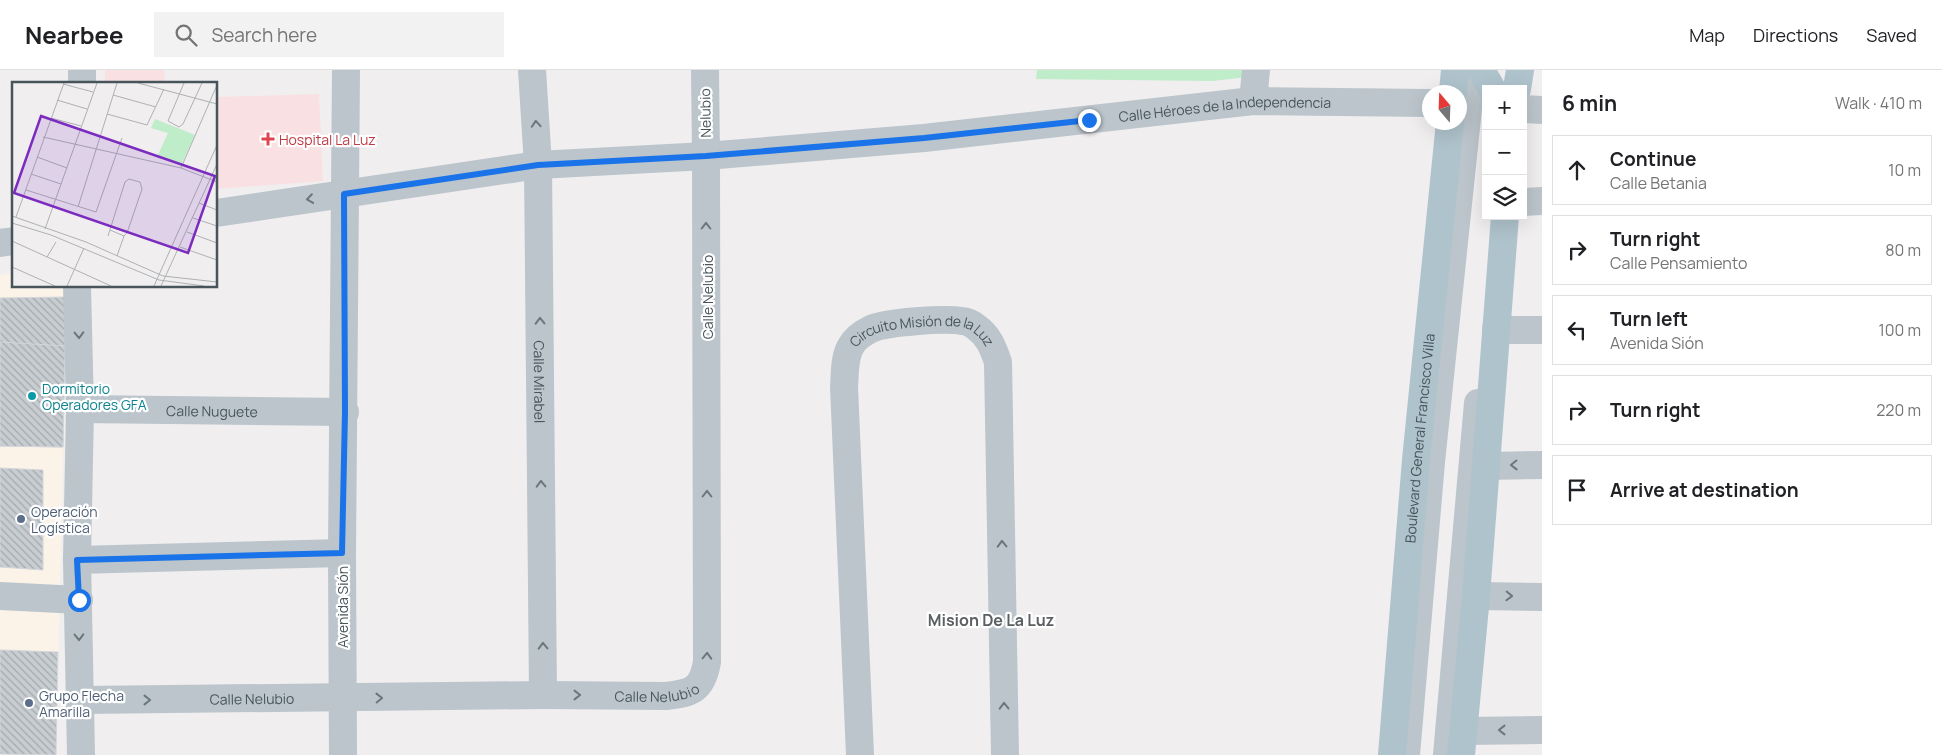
<!DOCTYPE html>
<meta charset="utf-8">
<style>
:root{--surface:#fff;--page:#f2f2f2;--text:#202124;--muted:#757577;--line:#e0e0e0}
body{margin:0;font-family:Manrope,sans-serif;background:var(--page);color:var(--text)}
.controls{position:absolute;right:15px;top:15px;display:grid;overflow:hidden;border-radius:0px;box-shadow:0 5px 20px #0002}
.controls button{width:45px;height:45px;display:grid;place-items:center;padding:0;border:0;border-bottom:1px solid var(--line);background:var(--surface);color:var(--text);font:25px sans-serif}
.compass{position:absolute;left:1422px;top:15px;width:45px;height:45px;border-radius:50%;background:var(--surface);box-shadow:0 5px 20px #0002;rotate:341deg}
.stop{position:absolute;width:15px;height:15px;margin:-11px;border:4px solid #1a73e8;border-radius:50%;background:#fff}
.stop.end{background:#1a73e8;border-color:#fff;box-shadow:0 1px 5px #0008}
.list{margin:0;padding:0;list-style:none}
h2{display:flex;justify-content:space-between;align-items:center;height:65px;margin:0;padding:0 20px;font-size:21px}
h2 small{font-size:16px;font-weight:400;color:var(--muted)}
.list li{display:grid;grid-template-columns:32px 1fr auto;gap:15px;align-items:center;box-sizing:border-box;height:70px;margin:0 10px 10px;padding:0 10px;border:1px solid var(--line);border-radius:0px}
.list b{display:block;font-size:19px;white-space:nowrap}
.list p{margin:0;font-size:16px;white-space:nowrap;color:var(--muted)}
.list em{font-size:16px;font-style:normal;color:var(--muted)}
.icon{flex:none;width:28px;height:28px;fill:none;stroke:currentColor;stroke-width:2;stroke-linecap:round;stroke-linejoin:round}
.map{position:relative;flex:none;width:1542px;height:685px;overflow:hidden}
header{display:flex;align-items:center;gap:30px;box-sizing:border-box;height:70px;padding:0 25px;background:var(--surface);border-bottom:1px solid var(--line)}
header strong{font-size:24px}
nav{display:flex;gap:28px;margin-inline-start:auto;font-size:18px}
.search{width:350px;height:45px;background:var(--page);display:flex;align-items:center;gap:12px;box-sizing:border-box;padding:0 18px;border-radius:0px;color:var(--muted);font-size:19px}
main{display:flex}
aside{flex:1;background:var(--surface)}
.map>svg:first-child{display:block}
.commercial{fill:#fbf2e8}
.medical{fill:#f9e0e2}
.park{fill:#bfecc9}
.building{fill:url(#building-back-hatch);stroke:#d3d6da}
.lines{fill:none;stroke-linecap:round;stroke-linejoin:round}
.minor{stroke:#bbc5cb;stroke-width:28}
.major{stroke:#afc3cc;stroke-width:28}
.oneway{stroke:#6a777d}
.route{stroke:#1a73e8;stroke-width:6}
.health-dot{fill:#e0444e;stroke:#fff;stroke-width:2}
.culture-dot{fill:#0f9aa8;stroke:#fff;stroke-width:2}
.service-dot{fill:#5c6f8a;stroke:#fff;stroke-width:2}
.labels{text-anchor:middle;dominant-baseline:central;stroke-width:4.5;stroke-linejoin:round;paint-order:stroke}
.street-label{font-size:14px;fill:#47555b;stroke:#fff}
.health-label{font-size:14px;fill:#be3a42;stroke:#fff;text-anchor:start}
.culture-label{font-size:14px;fill:#0d838f;stroke:#fff;text-anchor:start}
.service-label{font-size:14px;fill:#4e5e75;stroke:#fff;text-anchor:start}
.quarter-label{font-size:16px;font-weight:bold;fill:#5b6063;stroke:#fff}
.inset-road{fill:none;stroke:#adb1b4;stroke-width:1}
.view{fill:#7b2cbf;fill-opacity:0.15;stroke:#7b2cbf;stroke-width:2.5}
.inset-edge{fill:none;stroke:#47555b;stroke-width:2.5}
</style>
<header>
<strong>Nearbee</strong>
<div class="search"><svg class="icon" aria-label="search" viewBox="0 0 24 24"><circle cx="10" cy="10" r="6"/><path d="M15 15l6 6"/></svg>Search here</div>
<nav><a>Map</a><a>Directions</a><a>Saved</a></nav>
</header>
<main>
<div class="map">
<svg width="1542" height="685" viewBox="0 0 1542 685">
<defs>
<pattern id="building-back-hatch" width="6" height="6" patternUnits="userSpaceOnUse" patternTransform="scale(1.25)"><rect width="6" height="6" fill="#c8cdd1"/><path d="M-1 5l2 2M0 0l6 6M5-1l2 2" fill="none" stroke="#a4a9ad"/></pattern>
</defs>
<rect width="100%" height="100%" fill="#f1eeef"/>
<polygon class="commercial" points="14,202 14,216 67,216 56,685 0,685 0,205"/>
<g class="medical">
<polygon points="105,0 164,0 165,14 105,14"/>
<polygon points="319,24 323,111 216,119 216,27"/>
</g>
<polygon class="park" points="1037,0 1247,0 1247,7 1213,11 1036,9"/>
<g class="building">
<polygon points="66,227 63,377 0,376 0,228"/>
<polygon points="0,272 65,276 63,377 0,376"/>
<polygon points="0,398 43,400 43,500 0,497"/>
<polygon points="0,580 58,582 56,685 0,684"/>
</g>
<g class="lines">
<g class="minor">
<path id="s1" d="M532,0L538,95L543,625"/>
<polyline points="82,14 82,0"/>
<polyline points="1253,31 1256,0"/>
<polyline points="1523,39 1542,40"/>
<polyline points="1523,132 1542,131"/>
<path id="s2" d="M216,143L538,95L706,86L924,68L1253,31L1430,33"/>
<polyline points="0,173 14,171"/>
<polyline points="77,216 80,339 77,490 81,685"/>
<polyline points="1496,260 1542,260"/>
<path id="s3" d="M80,339L345,342"/>
<polyline points="1486,396 1542,395"/>
<polyline points="77,490 342,483"/>
<polyline points="0,526 79,530"/>
<polyline points="1476,526 1542,527"/>
<path id="s4" d="M81,630L543,625L666,626C692,623 702,620 707,592L706,86L705,0"/>
<polyline points="1463,661 1542,660"/>
<polyline points="343,685 342,483 346,0"/>
<path id="s5" d="M860,685L844,317C845,305 844,287 851,276C855,268 863,263 871,259C886,252 945,248 962,251C966,251 973,254 976,257C989,266 993,278 998,292L1005,685"/>
<polyline points="1406,685 1431,392 1472,0"/>
<polyline points="1447,685 1478,333"/>
</g>
<g class="major">
<polyline points="1481,0 1492,19"/>
<polyline points="1517,19 1520,0"/>
<polyline points="1453,22 1455,0"/>
<path id="s6" d="M1392,685L1416,390L1450,52"/>
<polyline points="1461,685 1476,526 1505,146"/>
</g>
</g>
<defs><path id="oneway-chevron" d="M-2-3.5L2.5 0L-2 3.5" fill="none" stroke-width="1.6" stroke-linecap="round" stroke-linejoin="round" transform="scale(1.25)"/></defs>
<g class="oneway">
<use href="#oneway-chevron" transform="translate(536 54) rotate(-94)"/>
<use href="#oneway-chevron" transform="translate(310 129) rotate(172)"/>
<use href="#oneway-chevron" transform="translate(706 156) rotate(-90)"/>
<use href="#oneway-chevron" transform="translate(540 251) rotate(-91)"/>
<use href="#oneway-chevron" transform="translate(79 265) rotate(89)"/>
<use href="#oneway-chevron" transform="translate(1514 395) rotate(179)"/>
<use href="#oneway-chevron" transform="translate(541 414) rotate(-91)"/>
<use href="#oneway-chevron" transform="translate(707 424) rotate(-90)"/>
<use href="#oneway-chevron" transform="translate(1002 474) rotate(-91)"/>
<use href="#oneway-chevron" transform="translate(1509 526) rotate(2)"/>
<use href="#oneway-chevron" transform="translate(79 567) rotate(89)"/>
<use href="#oneway-chevron" transform="translate(543 576) rotate(-91)"/>
<use href="#oneway-chevron" transform="translate(707 586) rotate(-88)"/>
<use href="#oneway-chevron" transform="translate(577 625)"/>
<use href="#oneway-chevron" transform="translate(379 628) rotate(-1)"/>
<use href="#oneway-chevron" transform="translate(147 630)"/>
<use href="#oneway-chevron" transform="translate(1004 636) rotate(-91)"/>
<use href="#oneway-chevron" transform="translate(1502 660) rotate(180)"/>
</g>
<g class="lines">
<polyline class="route" points="79,530 77,490 342,483 345,342 344,124 538,95 706,86 924,68 1089,50"/>
</g>
<path class="health-dot" d="M265.5 61.5h5v5h5v5h-5v5h-5v-5h-5v-5h5z"/>
<circle class="culture-dot" cx="32" cy="326" r="5"/>
<g class="service-dot">
<circle cx="21" cy="449" r="5"/>
<circle cx="29" cy="633" r="5"/>
</g>
<g class="labels">
<g class="street-label">
<text stroke="none"><textPath href="#s2" startOffset="1015">Calle Héroes de la Independencia</textPath></text>
<text transform="translate(705 43) rotate(-91)">Nelubio</text>
<text transform="translate(707 227) rotate(-90)">Calle Nelubio</text>
<text stroke="none"><textPath href="#s5" startOffset="490">Circuito Misión de la Luz</textPath></text>
<text stroke="none"><textPath href="#s1" startOffset="312">Calle Mirabel</textPath></text>
<text stroke="none"><textPath href="#s3" startOffset="132">Calle Nuguete</textPath></text>
<text stroke="none"><textPath href="#s6" startOffset="318">Boulevard General Francisco Villa</textPath></text>
<text transform="translate(342 537) rotate(-90)">Avenida Sión</text>
<text stroke="none"><textPath href="#s4" startOffset="576">Calle Nelubio</textPath></text>
<text stroke="none"><textPath href="#s4" startOffset="171">Calle Nelubio</textPath></text>
</g>
<g class="health-label">
<text x="279" y="69">Hospital La Luz</text>
</g>
<g class="culture-label">
<text x="42" y="318">Dormitorio<tspan x="42" dy="16">Operadores GFA</tspan></text>
</g>
<g class="service-label">
<text x="31" y="441">Operación<tspan x="31" dy="16">Logística</tspan></text>
<text x="39" y="625">Grupo Flecha<tspan x="39" dy="16">Amarilla</tspan></text>
</g>
<g class="quarter-label">
<text x="991" y="550">Mision De La Luz</text>
</g>
</g>
<g transform="translate(12 12)">
<rect width="205" height="205" fill="#f1eeef"/>
<path d="M143,37L183,53L169,83L145,75L156,51L139,46Z" fill="#bfecc9"/>
<path class="inset-road" d="M126,1L205,22M172,1L156,39L167,45L171,42L190,1M51,2L81,10M101,13L144,25M45,18L75,27M95,32L135,43L152,7M39,36L69,44M31,55L169,86L205,100M25,75L55,86M169,86L205,3M19,92L49,102M14,108L84,130L110,56M187,121L205,128M66,125L105,1M0,134L74,160L151,194L205,200M4,135L52,1M181,136L205,144M0,141L39,153L147,198L192,204M33,147L85,1M175,150L205,161M96,154L113,100L117,97L128,100L130,107L115,151L112,154L98,148M0,159L99,204M168,165L205,178M105,174L112,154M35,175L44,160M0,185L43,204M55,204L72,166M142,204L205,63M149,204L205,82"/>
<path class="view" d="M29,34L203,94L176,171L2,111Z"/>
<rect width="205" height="205" class="inset-edge"/>
</g>
</svg>
<div class="controls">
<button>+</button>
<button>−</button>
<button><svg class="icon" aria-label="layers" viewBox="0 0 24 24"><path d="M12 4l9 5-9 5-9-5zM3 14l9 5 9-5"/></svg></button>
</div>
<svg class="compass" viewBox="-18 -18 36 36"><path d="M0-13l5 13h-10z" fill="#e53935"/><path d="M0 13l5-13h-10z" fill="#757577"/></svg>
<div class="stop" style="left:79px;top:530px"></div>
<div class="stop end" style="left:1089px;top:50px"></div>
</div>
<aside>
<h2>6 min<small>Walk · 410 m</small></h2>
<ul class="list">
<li><svg class="icon" aria-label="ahead" viewBox="0 0 24 24"><path d="M12 20V5M6 11l6-6 6 6"/></svg><div><b>Continue</b><p>Calle Betania</p></div><em>10 m</em></li>
<li><svg class="icon" aria-label="right" viewBox="0 0 24 24"><path d="M7 20v-9h11M14 6l5 5-5 5"/></svg><div><b>Turn right</b><p>Calle Pensamiento</p></div><em>80 m</em></li>
<li><svg class="icon" aria-label="left" viewBox="0 0 24 24"><path d="M17 20v-9H6M10 6l-5 5 5 5"/></svg><div><b>Turn left</b><p>Avenida Sión</p></div><em>100 m</em></li>
<li><svg class="icon" aria-label="right" viewBox="0 0 24 24"><path d="M7 20v-9h11M14 6l5 5-5 5"/></svg><div><b>Turn right</b></div><em>220 m</em></li>
<li><svg class="icon" aria-label="arrive" viewBox="0 0 24 24"><path d="M6 21V4h12l-3 4 3 4H6"/></svg><div><b>Arrive at destination</b></div></li>
</ul>
</aside>
</main>
